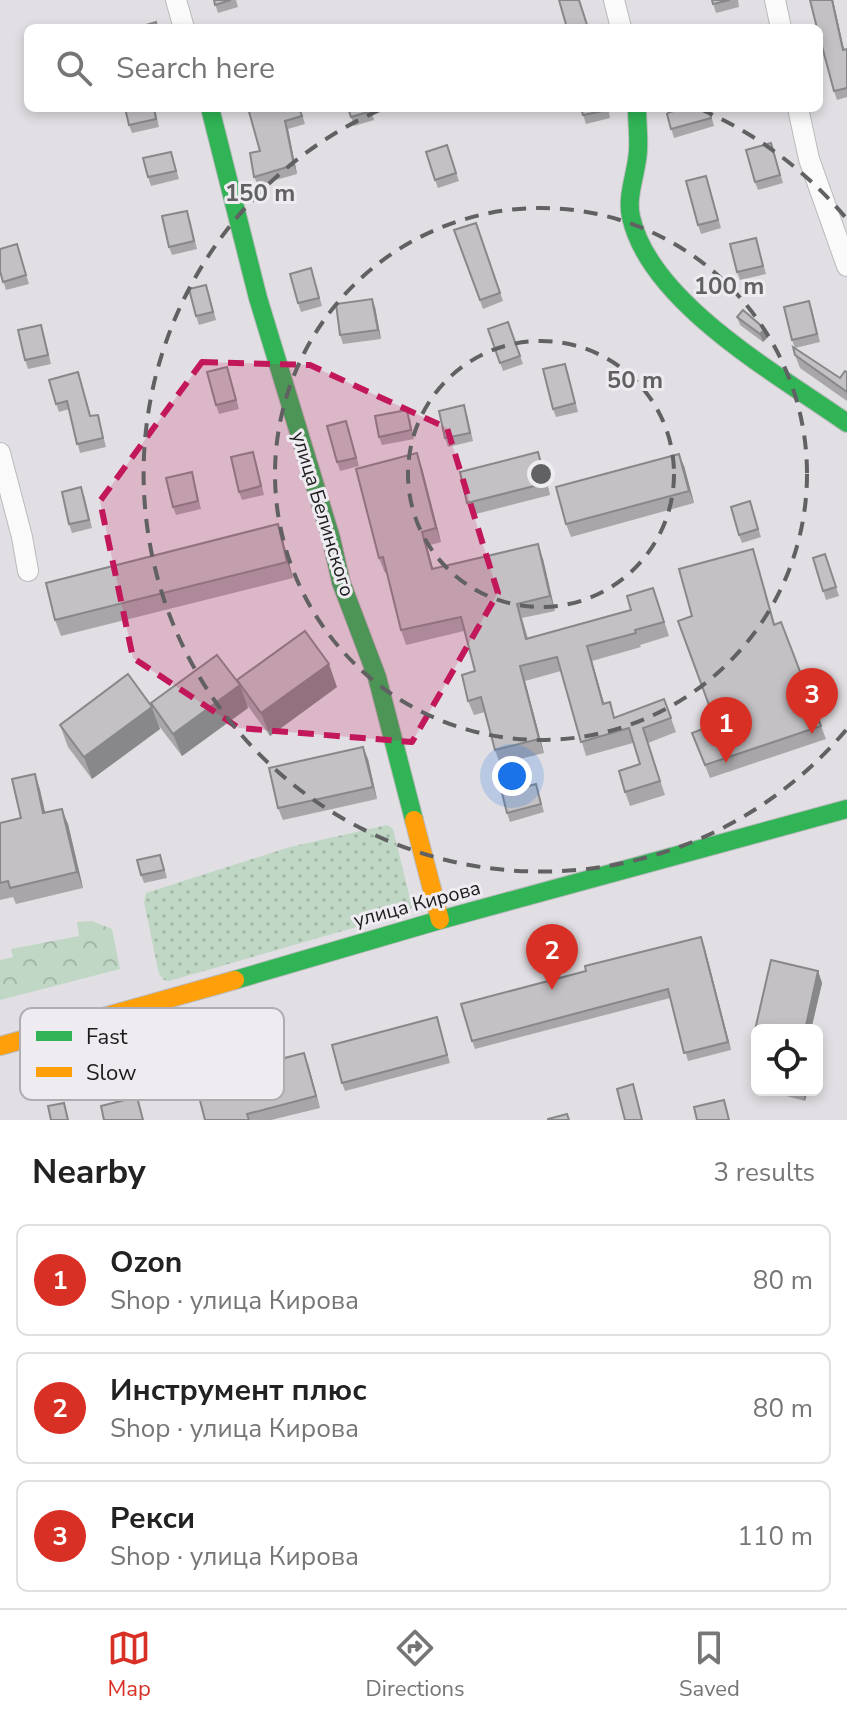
<!DOCTYPE html>
<meta charset="utf-8">
<style>
:root{--surface:#fff;--page:#f2f2f2;--text:#222;--muted:#767676;--line:#e0e0e0;--accent:#d93025}
body{margin:0;font-family:"Nunito Sans",sans-serif;background:var(--page);color:var(--text)}
.controls{position:absolute;right:24px;bottom:24px;display:grid;overflow:hidden;border-radius:12px;box-shadow:0 4px 12px #0003}
.controls button{width:72px;height:72px;display:grid;place-items:center;padding:0;border:0;border-bottom:2px solid var(--line);background:var(--surface);color:var(--text);font:40px sans-serif}
.you{position:absolute;left:512px;top:776px;width:28px;height:28px;margin:-20px;border:6px solid #fff;border-radius:50%;background:#1a73e8;box-shadow:0 0 0 12px #1a73e833}
.badge{display:grid;place-items:center;width:52px;height:52px;border-radius:50%;background:var(--accent);color:#fff;font-size:26px;font-weight:700}
.pin{position:absolute;translate:-50% -66px;filter:drop-shadow(0 2px 4px #0008)}
.pin::after{content:'';position:absolute;top:42px;width:28px;height:24px;background:inherit;clip-path:polygon(0 0,100% 0,50% 100%)}
.list{margin:0;padding:0;list-style:none}
h2{display:flex;justify-content:space-between;align-items:center;height:104px;margin:0;padding:0 32px;font-size:34px}
h2 small{font-size:26px;font-weight:400;color:var(--muted)}
.list li{display:grid;grid-template-columns:52px 1fr auto;gap:24px;align-items:center;box-sizing:border-box;height:112px;margin:0 16px 16px;padding:0 16px;border:2px solid var(--line);border-radius:12px}
.list b{display:block;font-size:30px;white-space:nowrap}
.list p{margin:0;font-size:26px;white-space:nowrap;color:var(--muted)}
.list em{font-size:26px;font-style:normal;color:var(--muted)}
.icon{flex:none;width:44px;height:44px;fill:none;stroke:currentColor;stroke-width:2;stroke-linecap:round;stroke-linejoin:round}
.map{position:relative;flex:none;width:847px;height:1120px;overflow:hidden}
.search{position:absolute;background:var(--surface);box-shadow:0 4px 12px #0003;left:24px;right:24px;top:24px;height:88px;display:flex;align-items:center;gap:20px;box-sizing:border-box;padding:0 28px;border-radius:12px;color:var(--muted);font-size:30px}
.sheet{height:488px;background:var(--surface)}
nav{display:flex;justify-content:space-around;align-items:center;box-sizing:border-box;height:112px;border-top:2px solid var(--line);background:var(--surface);font-size:22px;color:var(--muted)}
nav a{display:grid;justify-items:center;gap:4px}
nav .on{color:var(--accent)}
.map>svg:first-child{display:block}
.grass{fill:url(#grass-dots)}
.forest{fill:url(#forest-crowns)}
.lines{fill:none;stroke-linecap:round;stroke-linejoin:round}
.street-casing{stroke:#bbbabc;stroke-width:22}
.fast-casing{stroke:#bbbabc;stroke-width:20}
.slow-casing{stroke:#bbbabc;stroke-width:20}
.street{stroke:#fafafb;stroke-width:20}
.fast{stroke:#30b455;stroke-width:18}
.slow{stroke:#ff9f0a;stroke-width:18}
.wall{fill:#a8a6a9}
.shaded-wall{fill:#888789}
.building{fill:#c3c1c4;stroke:#888789;stroke-width:2}
.marked{fill:#c2185b;fill-opacity:0.2;stroke:#c2185b;stroke-width:6;stroke-dasharray:16 10;stroke-linejoin:round}
.ring{fill:none;stroke:#616062;stroke-width:4;stroke-dasharray:14 10}
.labels{text-anchor:middle;dominant-baseline:central;stroke-width:6;stroke-linejoin:round;paint-order:stroke}
.street-label{font-size:20px;fill:#1c1b1d;stroke:#eeebf1}
.key{fill:#eeebf1;stroke:#afadb1;stroke-width:2}
.key-label{font-size:22px;fill:#1c1b1d}
.centre{fill:#616062;stroke:#eeebf1;stroke-width:4}
.ring-label{font-size:24px;text-anchor:middle;font-weight:bold;fill:#616062;stroke:#eeebf1;stroke-width:6;stroke-linejoin:round;paint-order:stroke}
</style>
<div class="map">
<svg width="847" height="1120" viewBox="0 0 847 1120">
<defs>
<pattern id="grass-dots" width="8" height="8" patternUnits="userSpaceOnUse" patternTransform="scale(2)"><rect width="8" height="8" fill="#bfd7c4"/><path d="M2 2h.1M6 6h.1" fill="none" stroke="#a4b8a8" stroke-width="1.8" stroke-linecap="round"/></pattern>
<pattern id="forest-crowns" width="20" height="18" patternUnits="userSpaceOnUse" patternTransform="scale(2)"><rect width="20" height="18" fill="#bfd7c4"/><path d="M2 6a3 3 0 1 1 6 0M12 15a3 3 0 1 1 6 0" fill="none" stroke="#a4b8a8"/></pattern>
</defs>
<rect width="100%" height="100%" fill="#e1dfe3"/>
<polygon class="grass" points="387,825 393,829 412,907 408,912 169,981 164,980 159,974 144,902 146,893 290,847"/>
<polygon class="forest" points="92,921 112,929 120,969 0,1000 0,960 13,957 11,949 79,936 77,922"/>
<g class="lines">
<g class="street-casing">
<g id="street">
<polyline points="176,0 184,28"/>
<polyline points="614,0 621,28"/>
<polyline points="775,0 781,28"/>
<polyline points="798,108 809,159 847,266"/>
<polyline points="0,453 22,537 28,571"/>
</g>
</g>
<g class="fast-casing">
<g id="fast">
<polyline points="210,108 258,298 331,538 341,582 377,677 414,820"/>
<path d="M637,108C637,122 639,137 638,151C637,172 626,196 631,217C650,303 779,375 847,423"/>
<polyline points="235,980 440,920 847,809"/>
</g>
</g>
<g class="slow-casing">
<g id="slow">
<polyline points="414,820 440,920"/>
<polyline points="0,1046 235,980"/>
</g>
</g>
<use href="#street" class="street"/>
<use href="#fast" class="fast"/>
<use href="#slow" class="slow"/>
</g>
<g class="wall">
<polygon points="214,0 236,0 238,7 218,13"/>
<polygon points="712,0 738,0 739,7 716,13"/>
<polygon points="833,0 844,50 847,49 847,97 837,100 834,91"/>
<polygon points="155,108 159,127 132,133 129,125"/>
<polygon points="248,108 300,108 305,124 288,129 297,174 258,185 254,177 260,151"/>
<polygon points="348,108 371,108 374,120 354,126"/>
<polygon points="581,108 608,108 610,118 586,124"/>
<polygon points="684,108 709,108 714,126 674,138 667,114"/>
<polygon points="447,145 459,181 438,188 435,180"/>
<polygon points="171,152 179,179 151,186 148,177"/>
<polygon points="774,152 783,183 758,190 755,182"/>
<polygon points="709,184 721,228 701,234 698,225"/>
<polygon points="190,219 197,249 172,255 169,247"/>
<polygon points="476,223 503,301 483,309 454,230"/>
<polygon points="756,238 766,274 740,280 737,272"/>
<polygon points="17,244 29,284 6,290 0,271"/>
<polygon points="311,268 322,306 301,312 298,303"/>
<polygon points="209,293 216,320 199,325 196,316"/>
<polygon points="372,299 375,307 381,339 343,344 340,335"/>
<polygon points="812,309 820,342 795,348 792,340"/>
<polygon points="737,317 765,329 768,337 763,342 740,325"/>
<polygon points="508,322 523,364 503,371 488,329"/>
<polygon points="44,334 51,364 28,369 25,360"/>
<polygon points="795,355 840,378 847,372 847,401 800,368"/>
<polygon points="78,372 91,416 98,415 106,447 80,453 69,409 59,412 56,404"/>
<polygon points="568,372 578,412 556,417 553,409"/>
<polygon points="230,376 239,409 219,414 216,405"/>
<polygon points="467,414 473,441 448,447 445,438"/>
<polygon points="410,418 414,439 382,445 379,437"/>
<polygon points="349,429 359,466 340,471 337,462"/>
<polygon points="538,452 550,495 472,515 467,503"/>
<polygon points="256,461 264,495 242,500 239,492"/>
<polygon points="684,466 694,503 571,537 566,524"/>
<polygon points="422,468 441,542 427,546 433,569 543,559 555,611 522,618 528,638 658,602 669,636 640,645 641,647 592,661 604,703 615,717 664,699 676,732 648,743 665,795 630,806 625,792 640,764 633,743 586,756 561,671 525,681 544,753 500,764 495,750 485,712 474,715 468,701 475,671 464,631 406,645 401,630 387,572 385,573 379,558"/>
<polygon points="192,472 201,509 176,515 173,507"/>
<polygon points="84,495 92,528 72,533 69,524"/>
<polygon points="750,501 761,537 742,543 739,535"/>
<polygon points="283,540 293,578 61,636 55,620"/>
<polygon points="825,554 839,596 826,600 813,558"/>
<polygon points="757,562 775,624 781,622 826,739 710,778 692,733 716,724 692,616"/>
<polygon points="238,684 337,687 270,736 247,705 248,708 182,756 159,726 151,703"/>
<polygon points="152,707 160,729 92,779 68,747 60,725"/>
<polygon points="368,759 377,799 283,820 278,808"/>
<polygon points="35,774 40,790 45,813 68,824 83,888 16,904 13,897 0,900 0,823 21,818"/>
<polygon points="536,784 544,812 510,822 507,813"/>
<polygon points="163,863 167,878 144,883 141,875"/>
<polygon points="704,945 731,1050 688,1061 670,998 475,1049 472,1041"/>
<polygon points="771,960 818,971 822,983 811,1030 757,1030 757,1054 752,1043"/>
<polygon points="437,1017 450,1063 345,1091 342,1083"/>
<polygon points="308,1064 320,1108 271,1120 205,1120"/>
<polygon points="764,1090 808,1090 805,1101"/>
</g>
<g class="shaded-wall">
<polygon points="832,0 833,0 846,58 843,50"/>
<polygon points="285,121 288,129 297,174 294,165"/>
<polygon points="372,299 375,307 381,339 378,330"/>
<polygon points="765,329 768,337 763,342 760,334"/>
<polygon points="538,452 542,464 550,495 546,483"/>
<polygon points="417,453 422,468 441,542 436,528"/>
<polygon points="679,454 684,466 694,503 689,491"/>
<polygon points="278,524 283,540 293,578 287,562"/>
<polygon points="422,532 427,546 437,583 432,569"/>
<polygon points="538,544 543,559 555,611 550,596"/>
<polygon points="587,646 592,661 608,718 603,704"/>
<polygon points="329,664 337,687 270,736 261,713"/>
<polygon points="520,666 525,681 544,753 539,739"/>
<polygon points="240,685 248,708 182,756 173,734"/>
<polygon points="152,707 160,729 92,779 84,757"/>
<polygon points="363,747 368,759 377,799 373,787"/>
<polygon points="35,774 40,790 49,829 43,813"/>
<polygon points="62,809 68,824 83,888 77,872"/>
<polygon points="701,937 704,945 731,1050 728,1042"/>
<polygon points="818,971 822,983 811,1030 805,1030"/>
<polygon points="304,1053 308,1064 320,1108 316,1096"/>
<polygon points="802,1090 808,1090 805,1101"/>
</g>
<g class="building">
<polygon points="214,0 231,0 215,5"/>
<polygon points="559,0 579,0 588,28 567,28"/>
<polygon points="712,0 730,0 713,4"/>
<polygon points="810,0 832,0 843,50 847,49 847,88 834,91 819,35 819,28 817,28"/>
<polygon points="156,22 157,28 136,28"/>
<polygon points="125,108 154,108 156,119 129,125"/>
<polygon points="248,108 299,108 302,116 285,121 294,165 254,177 250,153 260,151"/>
<polygon points="348,108 370,108 371,111 351,117"/>
<polygon points="581,108 606,108 607,110 583,115"/>
<polygon points="684,108 709,108 711,118 671,129 667,114 670,112"/>
<polygon points="771,143 780,175 755,182 746,150"/>
<polygon points="447,145 456,173 435,180 426,152"/>
<polygon points="171,152 176,171 148,177 143,158"/>
<polygon points="706,176 718,220 698,225 686,181"/>
<polygon points="187,211 194,241 169,247 162,216"/>
<polygon points="476,223 500,293 480,300 454,230"/>
<polygon points="756,238 763,266 737,272 730,244"/>
<polygon points="17,244 26,275 3,282 0,271 0,249"/>
<polygon points="311,268 319,298 298,303 290,274"/>
<polygon points="206,285 213,312 196,316 189,289"/>
<polygon points="372,299 378,330 340,335 336,304"/>
<polygon points="809,301 817,334 792,340 784,307"/>
<polygon points="743,310 765,329 760,334 737,317"/>
<polygon points="508,322 520,356 500,363 488,329"/>
<polygon points="41,325 48,355 25,360 18,330"/>
<polygon points="793,347 840,378 845,371 847,372 847,392 795,355"/>
<polygon points="565,364 575,403 553,409 543,369"/>
<polygon points="227,367 236,400 216,405 207,372"/>
<polygon points="78,372 90,416 98,415 103,438 77,444 67,401 56,404 49,380"/>
<polygon points="464,405 470,433 445,438 439,411"/>
<polygon points="407,410 411,430 379,437 375,416"/>
<polygon points="346,421 356,458 337,462 327,426"/>
<polygon points="253,452 261,486 239,492 231,457"/>
<polygon points="538,452 546,483 467,503 460,472"/>
<polygon points="417,453 436,528 422,532 432,569 538,544 550,596 517,604 526,639 631,610 627,596 653,588 664,622 635,630 636,633 587,646 603,704 610,702 614,718 664,699 671,718 643,728 660,781 625,792 619,771 640,764 629,728 581,742 557,657 520,666 539,739 495,750 481,697 468,701 462,675 475,671 461,617 401,630 383,557 379,558 356,469"/>
<polygon points="679,454 689,491 566,524 556,487"/>
<polygon points="192,472 198,501 173,507 166,478"/>
<polygon points="81,487 89,520 69,524 62,492"/>
<polygon points="750,501 758,529 739,535 731,507"/>
<polygon points="278,524 287,562 55,620 46,583"/>
<polygon points="753,549 774,625 781,622 821,726 705,765 692,733 716,724 678,621 692,616 679,569"/>
<polygon points="825,554 836,587 823,591 813,558"/>
<polygon points="305,631 329,664 261,713 237,680"/>
<polygon points="217,655 240,685 173,734 151,703"/>
<polygon points="128,674 152,707 84,757 60,725"/>
<polygon points="363,747 373,787 278,808 269,768"/>
<polygon points="35,774 43,813 62,809 77,872 10,888 8,881 0,883 0,823 21,818 12,779"/>
<polygon points="536,784 541,804 507,813 502,793"/>
<polygon points="160,855 164,870 141,875 137,860"/>
<polygon points="701,937 728,1042 684,1053 668,989 472,1041 461,1004 586,971 585,966"/>
<polygon points="771,960 818,971 805,1030 757,1030 757,1044 752,1043"/>
<polygon points="437,1017 447,1055 342,1083 332,1045"/>
<polygon points="304,1053 316,1096 247,1114 249,1120 205,1120 195,1081"/>
<polygon points="633,1084 642,1120 625,1120 617,1089"/>
<polygon points="137,1097 143,1120 104,1120 101,1106"/>
<polygon points="724,1100 729,1120 697,1120 694,1107"/>
<polygon points="64,1103 68,1120 51,1120 48,1106"/>
<polygon points="567,1114 569,1120 548,1120 548,1119"/>
</g>
<path class="marked" d="M202,362L310,365L447,428L498,593L412,742L239,728L133,658L100,501Z"/>
<g class="ring">
<circle cx="541" cy="474" r="133"/>
<circle cx="541" cy="474" r="266"/>
<path d="M846 730A398 398 0 1 1 382 109M700 109A398 398 0 0 1 846 218"/>
</g>
<g class="labels">
<g class="street-label">
<text transform="translate(323 514) rotate(73)">улица Белинского</text>
<text transform="translate(417 904) rotate(-15)">улица Кирова</text>
</g>
</g>
<rect x="20" y="1008" width="264" height="92" rx="12" class="key"/>
<rect x="36" y="1031" width="36" height="10" fill="#30b455"/>
<rect x="36" y="1067" width="36" height="10" fill="#ff9f0a"/>
<g class="key-label">
<text x="86" y="1044">Fast</text>
<text x="86" y="1080">Slow</text>
</g>
<circle cx="541" cy="474" r="12" class="centre"/>
<g class="ring-label">
<text x="260" y="201">150 m</text>
<text x="729" y="294">100 m</text>
<text x="635" y="388">50 m</text>
</g>
</svg>
<div class="controls">
<button><svg class="icon" aria-label="locate" viewBox="0 0 24 24"><circle cx="12" cy="12" r="6"/><path d="M12 2v4M12 18v4M2 12h4M18 12h4"/></svg></button>
</div>
<div class="you"></div>
<div class="pin badge" style="left:726px;top:763px">1</div>
<div class="pin badge" style="left:552px;top:990px">2</div>
<div class="pin badge" style="left:812px;top:734px">3</div>
<div class="search"><svg class="icon" aria-label="search" viewBox="0 0 24 24"><circle cx="10" cy="10" r="6"/><path d="M15 15l6 6"/></svg>Search here</div>
</div>
<section class="sheet">
<h2>Nearby<small>3 results</small></h2>
<ul class="list">
<li><span class="badge">1</span><div><b>Ozon</b><p>Shop · улица Кирова</p></div><em>80 m</em></li>
<li><span class="badge">2</span><div><b>Инструмент плюс</b><p>Shop · улица Кирова</p></div><em>80 m</em></li>
<li><span class="badge">3</span><div><b>Рекси</b><p>Shop · улица Кирова</p></div><em>110 m</em></li>
</ul>
</section>
<nav>
<a class="on"><svg class="icon" aria-label="map" viewBox="0 0 24 24"><path d="M3 6l6-2 6 2 6-2v14l-6 2-6-2-6 2zM9 4v14M15 6v14"/></svg>Map</a>
<a><svg class="icon" aria-label="directions" viewBox="0 0 24 24"><path d="M12 3l9 9-9 9-9-9zM9 14v-3h6M13 9l2 2-2 2"/></svg>Directions</a>
<a><svg class="icon" aria-label="saved" viewBox="0 0 24 24"><path d="M7 4h10v16l-5-4-5 4z"/></svg>Saved</a>
</nav>
